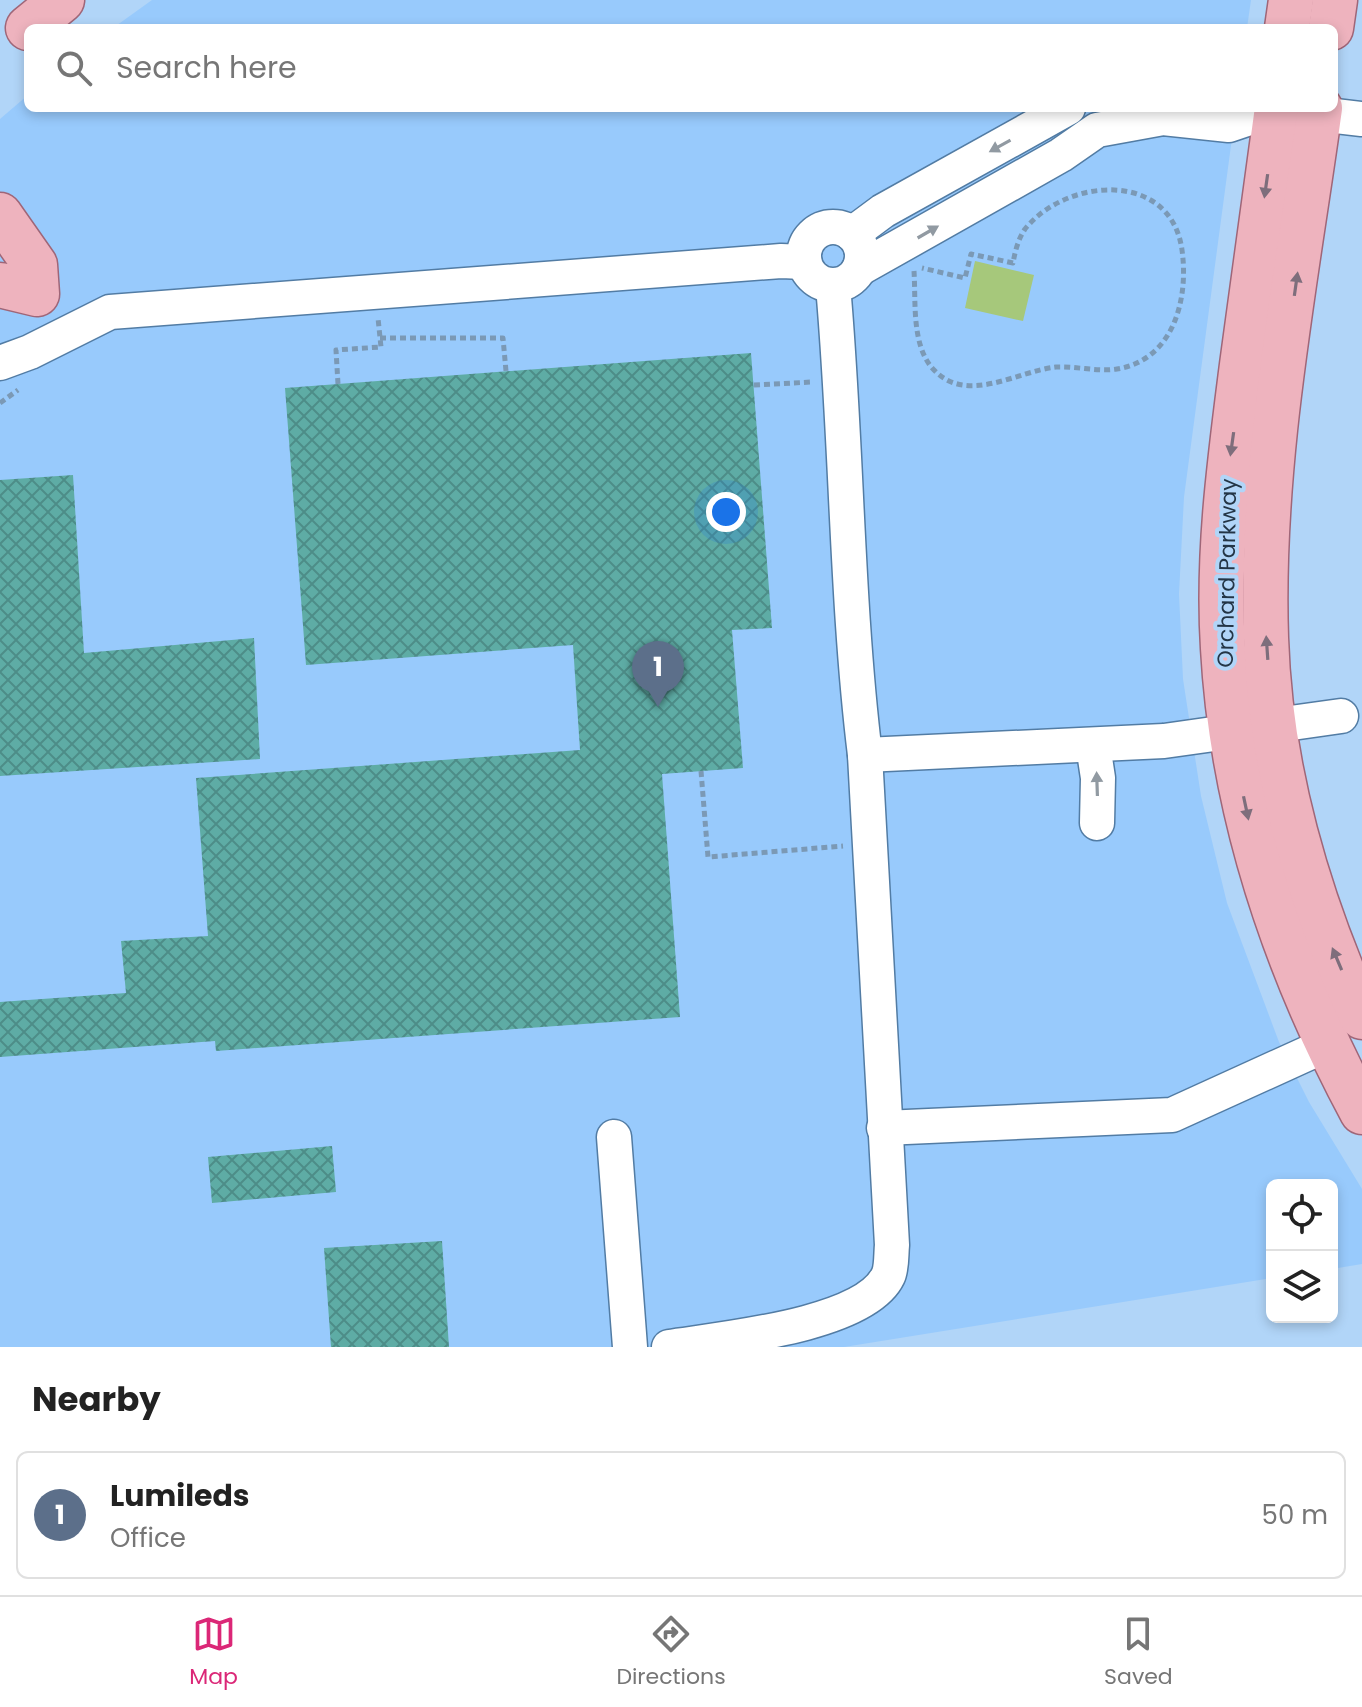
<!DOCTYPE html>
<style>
:root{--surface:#fff;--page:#f2f2f2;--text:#222;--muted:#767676;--line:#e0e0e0;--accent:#db2777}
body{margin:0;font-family:Poppins,sans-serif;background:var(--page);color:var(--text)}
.controls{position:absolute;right:24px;bottom:24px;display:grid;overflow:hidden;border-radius:12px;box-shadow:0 4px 12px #0003}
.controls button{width:72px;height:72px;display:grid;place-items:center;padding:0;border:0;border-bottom:2px solid var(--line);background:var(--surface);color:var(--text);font:40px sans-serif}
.you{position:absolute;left:726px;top:512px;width:28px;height:28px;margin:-20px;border:6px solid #fff;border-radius:50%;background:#1a73e8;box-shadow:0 0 0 12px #1a73e833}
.badge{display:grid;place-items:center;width:52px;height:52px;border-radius:50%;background:var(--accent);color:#fff;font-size:26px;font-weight:700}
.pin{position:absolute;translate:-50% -66px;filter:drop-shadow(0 2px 4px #0008)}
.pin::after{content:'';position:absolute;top:42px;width:28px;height:24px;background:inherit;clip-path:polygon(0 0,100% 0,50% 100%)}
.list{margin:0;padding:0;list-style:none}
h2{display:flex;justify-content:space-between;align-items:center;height:104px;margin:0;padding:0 32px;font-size:34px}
h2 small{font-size:26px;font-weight:400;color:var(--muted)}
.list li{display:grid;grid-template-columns:52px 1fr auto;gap:24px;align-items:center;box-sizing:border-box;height:128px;margin:0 16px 16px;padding:0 16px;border:2px solid var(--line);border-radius:12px}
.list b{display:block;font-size:30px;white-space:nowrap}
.list p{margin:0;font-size:26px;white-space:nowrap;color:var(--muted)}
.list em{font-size:26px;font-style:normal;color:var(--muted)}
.icon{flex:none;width:44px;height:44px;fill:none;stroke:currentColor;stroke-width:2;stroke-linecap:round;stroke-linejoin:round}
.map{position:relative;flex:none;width:1362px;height:1347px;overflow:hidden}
.search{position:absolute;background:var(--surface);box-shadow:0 4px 12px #0003;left:24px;right:24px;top:24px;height:88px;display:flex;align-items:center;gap:20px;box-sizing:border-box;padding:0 28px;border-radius:12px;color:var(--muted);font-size:30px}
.sheet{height:248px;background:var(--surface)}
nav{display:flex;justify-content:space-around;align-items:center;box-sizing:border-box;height:112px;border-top:2px solid var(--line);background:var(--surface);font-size:22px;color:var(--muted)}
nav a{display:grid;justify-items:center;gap:4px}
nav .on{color:var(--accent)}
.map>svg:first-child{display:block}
.built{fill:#98cafc}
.park{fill:#a6c87b}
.building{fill:url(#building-cross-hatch)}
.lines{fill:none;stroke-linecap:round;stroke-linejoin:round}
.minor-casing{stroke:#527ca4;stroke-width:37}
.major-casing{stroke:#9f6678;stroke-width:47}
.path{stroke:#7b99b5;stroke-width:5;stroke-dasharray:6 4;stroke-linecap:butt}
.minor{stroke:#fff;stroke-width:34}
.major{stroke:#eeb3be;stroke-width:44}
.oneway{fill:#919aa2}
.oneway2{fill:#7e6e7c}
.labels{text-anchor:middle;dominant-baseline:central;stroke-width:8;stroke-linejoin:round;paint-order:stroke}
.street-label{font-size:22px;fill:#233546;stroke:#b1d5f8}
</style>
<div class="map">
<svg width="1362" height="1347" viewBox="0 0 1362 1347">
<defs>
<pattern id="building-cross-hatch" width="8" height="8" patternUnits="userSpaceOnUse" patternTransform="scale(2)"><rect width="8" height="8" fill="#5eaca5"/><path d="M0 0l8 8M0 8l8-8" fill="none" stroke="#4d8d88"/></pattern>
</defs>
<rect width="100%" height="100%" fill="#b1d5f8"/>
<g class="built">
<polygon points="152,0 1251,0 1247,28 113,28"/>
<polygon points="28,95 28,108 1236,108 1184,497 1179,594 1183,679 1201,796 1227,903 1279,1042 1309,1102 1362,1189 1362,1264 1332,1269 1332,1185 1272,1185 1272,1278 844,1347 0,1347 0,119"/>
</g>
<polygon class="park" points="975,261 1034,275 1023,321 965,308"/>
<g class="building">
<polygon points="751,353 772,628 732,630 743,768 662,774 680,1017 216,1051 215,1041 0,1057 0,1002 126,993 121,941 208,936 196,778 580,750 573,645 306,665 285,388"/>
<polygon points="73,475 84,653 254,638 260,759 0,776 0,480"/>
<polygon points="332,1146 336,1192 212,1203 208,1157"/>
<polygon points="442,1241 449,1347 331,1347 324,1248"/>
</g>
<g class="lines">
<g class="minor-casing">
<g id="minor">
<circle cx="833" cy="256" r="29"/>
<polyline points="852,234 883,211 1068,108"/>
<polyline points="859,269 1061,155 1097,130 1163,118 1229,125 1276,109 1362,119"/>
<polyline points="0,363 30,352 110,312 781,261 804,262"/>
<polyline points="1093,745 1098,778 1097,823"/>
<polyline points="865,755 1164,741 1341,716"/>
<polyline points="884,1128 1172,1115 1326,1045"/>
<polyline points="614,1137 630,1347"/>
<path d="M669,1347C719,1339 864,1326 888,1276C892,1268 891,1254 892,1245L865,755C846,600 847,442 833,286"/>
</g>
</g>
<g class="major-casing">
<g id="major">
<polyline points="28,28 62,0"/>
<polyline points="1287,28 1291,0"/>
<polyline points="1331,28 1335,0"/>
<path d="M1277,108C1265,194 1254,280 1242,365C1230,459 1217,553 1223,648C1232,812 1285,968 1362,1112"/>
<path d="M1320,108C1296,282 1260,461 1266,638C1270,768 1308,899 1362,1017"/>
<polyline points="0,215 35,265 37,294 0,285"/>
</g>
</g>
<g class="path">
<path d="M914,271C916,302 911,346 934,370C967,405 1018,371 1056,367C1076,366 1097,372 1117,369C1173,360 1189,300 1182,250C1171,170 1067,177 1025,229C1018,239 1015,252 1013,263L971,254L965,278L922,268"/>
<polyline points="380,338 503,338 506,371"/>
<polyline points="338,384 336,350 381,347 378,318"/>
<polyline points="754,385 812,382"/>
<polyline points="0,403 18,390"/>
<polyline points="701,771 708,857 843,846"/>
</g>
<use href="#minor" class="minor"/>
<use href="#major" class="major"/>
</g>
<defs><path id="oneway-solid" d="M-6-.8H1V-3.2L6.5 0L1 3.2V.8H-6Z" transform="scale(2)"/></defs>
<g class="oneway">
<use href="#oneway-solid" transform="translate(1000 146) rotate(151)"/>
<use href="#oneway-solid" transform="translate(928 232) rotate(-30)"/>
<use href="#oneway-solid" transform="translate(1097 784) rotate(-92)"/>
</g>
<g class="oneway2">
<use href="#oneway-solid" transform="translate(1266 186) rotate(98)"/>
<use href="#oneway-solid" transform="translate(1296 284) rotate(-82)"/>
<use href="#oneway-solid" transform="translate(1232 444) rotate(98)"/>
<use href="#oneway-solid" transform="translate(1267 648) rotate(-94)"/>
<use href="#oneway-solid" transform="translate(1246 808) rotate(78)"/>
<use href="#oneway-solid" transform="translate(1337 959) rotate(-113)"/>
</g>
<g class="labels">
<g class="street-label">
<text transform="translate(1227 573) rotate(-89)">Orchard Parkway</text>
</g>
</g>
</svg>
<div class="controls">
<button><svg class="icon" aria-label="locate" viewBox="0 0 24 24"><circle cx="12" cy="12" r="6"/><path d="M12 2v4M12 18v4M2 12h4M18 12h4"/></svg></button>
<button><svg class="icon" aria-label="layers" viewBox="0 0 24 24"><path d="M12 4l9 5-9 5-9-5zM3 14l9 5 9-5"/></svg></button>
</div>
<div class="you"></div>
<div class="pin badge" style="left:658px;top:707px;background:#5c6f8a">1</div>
<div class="search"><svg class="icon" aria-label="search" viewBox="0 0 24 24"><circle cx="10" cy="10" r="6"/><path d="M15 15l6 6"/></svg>Search here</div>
</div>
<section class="sheet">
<h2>Nearby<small></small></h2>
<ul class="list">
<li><span class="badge" style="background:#5c6f8a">1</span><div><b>Lumileds</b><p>Office</p></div><em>50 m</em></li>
</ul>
</section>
<nav>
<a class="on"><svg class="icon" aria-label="map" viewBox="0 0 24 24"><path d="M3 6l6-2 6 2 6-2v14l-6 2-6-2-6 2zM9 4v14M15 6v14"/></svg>Map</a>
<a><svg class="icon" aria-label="directions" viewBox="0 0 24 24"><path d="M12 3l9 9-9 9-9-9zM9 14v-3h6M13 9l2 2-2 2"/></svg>Directions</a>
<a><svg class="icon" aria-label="saved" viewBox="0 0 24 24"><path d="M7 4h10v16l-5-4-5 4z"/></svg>Saved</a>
</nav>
